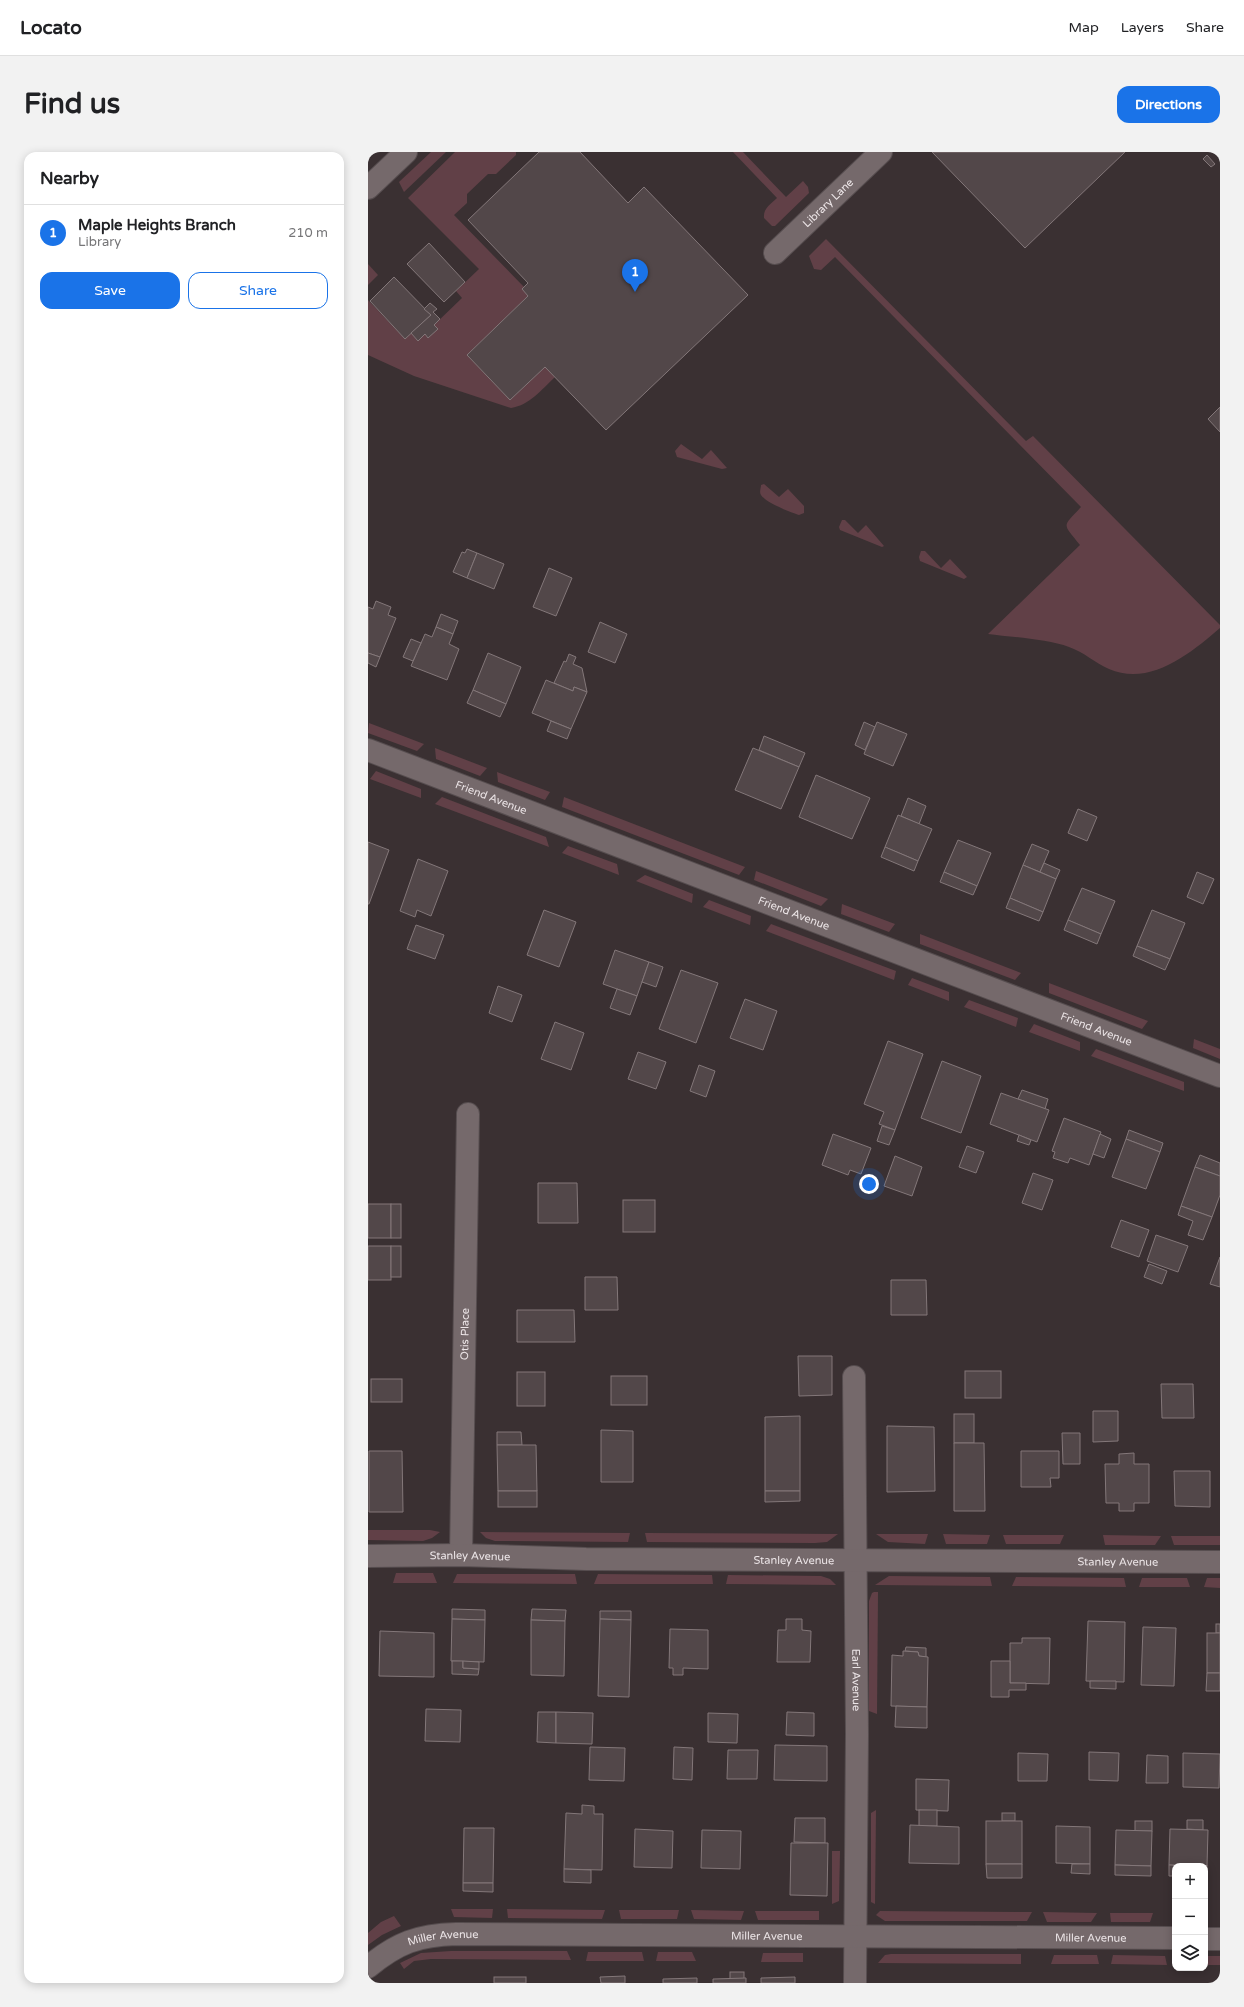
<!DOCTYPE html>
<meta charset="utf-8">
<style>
:root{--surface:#fff;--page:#f2f2f2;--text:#202124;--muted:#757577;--line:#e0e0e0;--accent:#1a73e8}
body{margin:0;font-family:"Varela Round",sans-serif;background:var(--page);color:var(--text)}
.controls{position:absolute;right:12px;bottom:12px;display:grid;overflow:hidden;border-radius:8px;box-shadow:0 2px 10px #0003}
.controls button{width:36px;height:36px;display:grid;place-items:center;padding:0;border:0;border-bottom:1px solid var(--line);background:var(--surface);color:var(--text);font:20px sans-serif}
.you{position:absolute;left:501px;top:1032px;width:14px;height:14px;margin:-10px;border:3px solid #fff;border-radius:50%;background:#1a73e8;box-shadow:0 0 0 6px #1a73e833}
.badge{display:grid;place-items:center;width:26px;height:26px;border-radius:50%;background:var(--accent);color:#fff;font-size:13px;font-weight:700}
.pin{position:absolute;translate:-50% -33px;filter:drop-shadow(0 1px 2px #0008)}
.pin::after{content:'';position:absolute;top:21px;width:14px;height:12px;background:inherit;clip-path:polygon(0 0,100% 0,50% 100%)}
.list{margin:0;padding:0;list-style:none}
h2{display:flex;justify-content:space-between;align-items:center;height:52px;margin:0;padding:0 16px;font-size:17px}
h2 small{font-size:13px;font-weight:400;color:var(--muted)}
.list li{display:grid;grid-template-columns:26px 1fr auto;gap:12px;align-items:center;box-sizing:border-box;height:56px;padding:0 16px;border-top:1px solid var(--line)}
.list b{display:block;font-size:15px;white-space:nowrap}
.list p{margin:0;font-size:13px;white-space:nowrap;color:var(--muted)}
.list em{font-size:13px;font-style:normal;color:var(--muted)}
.actions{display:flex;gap:8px;padding:12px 16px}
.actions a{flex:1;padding:9px 0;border:1px solid var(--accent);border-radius:12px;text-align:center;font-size:14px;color:var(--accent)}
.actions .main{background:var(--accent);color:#fff}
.icon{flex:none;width:22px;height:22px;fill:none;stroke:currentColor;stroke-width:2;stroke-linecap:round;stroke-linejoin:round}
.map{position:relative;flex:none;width:852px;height:1831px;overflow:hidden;border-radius:12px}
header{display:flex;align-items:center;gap:24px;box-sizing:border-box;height:56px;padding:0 20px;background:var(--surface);border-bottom:1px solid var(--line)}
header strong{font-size:19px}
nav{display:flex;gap:22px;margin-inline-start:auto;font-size:14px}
.intro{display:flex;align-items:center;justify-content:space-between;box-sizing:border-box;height:96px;padding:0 24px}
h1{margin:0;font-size:28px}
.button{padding:10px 18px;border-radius:12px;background:var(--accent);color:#fff;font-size:14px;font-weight:700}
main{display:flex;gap:24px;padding:0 24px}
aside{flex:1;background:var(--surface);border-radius:12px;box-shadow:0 2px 10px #0003}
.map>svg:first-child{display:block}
.green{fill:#614047}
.building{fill:#524749;stroke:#837779}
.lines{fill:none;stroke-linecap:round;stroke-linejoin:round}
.minor-casing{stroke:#564d4f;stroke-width:24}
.minor{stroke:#75696b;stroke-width:22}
.labels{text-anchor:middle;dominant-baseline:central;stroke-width:4;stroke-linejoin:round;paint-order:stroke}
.street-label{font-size:11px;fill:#ece5e7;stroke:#1e191a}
</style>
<header>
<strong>Locato</strong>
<nav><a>Map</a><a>Layers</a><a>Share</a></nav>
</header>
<div class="intro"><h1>Find us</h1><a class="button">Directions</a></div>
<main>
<aside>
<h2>Nearby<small></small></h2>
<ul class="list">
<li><span class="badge">1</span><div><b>Maple Heights Branch</b><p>Library</p></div><em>210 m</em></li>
</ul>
<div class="actions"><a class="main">Save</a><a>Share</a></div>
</aside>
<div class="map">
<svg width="852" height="1831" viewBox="0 0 852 1831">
<rect width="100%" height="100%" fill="#3a3032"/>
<g class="green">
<polygon points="63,0 78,0 36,40 31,30"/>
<path d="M87,0H148V3L128,22H120L99,42V51L86,63L156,135L160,144L99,203L142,248L177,215L187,225C173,238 162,253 143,256L46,224L0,203V148L37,187L43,181L50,189L57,182L60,186L69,177L66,173L94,146L88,139L111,117L40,46Z"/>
<path d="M365,0H375L418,45L435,29L440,35L441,41L407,74H404L396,66C395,56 403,52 409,46Z"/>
<path d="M458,87L658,289L665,284L852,473V476C823,501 782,535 741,517C727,511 716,500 701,495C679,487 643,485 620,482L712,393C694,370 694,376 713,355L467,105L453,118L446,117L441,104Z"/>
<polygon points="0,112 10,123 0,133"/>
<polygon points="313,292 334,307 343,298 359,316 354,317 309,305 307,299"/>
<path d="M396,332L411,345L420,337L436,354V361L431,363C422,360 398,351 393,343C391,340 393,336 393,333Z"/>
<polygon points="474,368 477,368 490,381 498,373 516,394 514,395 472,378 471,375"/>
<polygon points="553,399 557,399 573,416 582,407 599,425 596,427 552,409 551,405"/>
<polygon points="1,571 56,592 49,599 0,581"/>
<polygon points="67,596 119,616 112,624 68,607"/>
<polygon points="8,619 53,637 53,646 2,627"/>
<polygon points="129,620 182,640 177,648 130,630"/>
<polygon points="74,645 178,685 181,695 67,652"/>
<polygon points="196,645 377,715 371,723 194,655"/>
<polygon points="200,694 249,712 251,723 194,701"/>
<polygon points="388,719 460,747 453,754 386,728"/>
<polygon points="277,723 325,742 324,751 268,729"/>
<polygon points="341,748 383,764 382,773 335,755"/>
<polygon points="474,752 527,772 521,780 473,762"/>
<polygon points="403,772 528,819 526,828 398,779"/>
<polygon points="552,782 653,821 647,828 552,792"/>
<polygon points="544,826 581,840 581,849 540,833"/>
<polygon points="681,831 780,869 774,877 681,841"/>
<polygon points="601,848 650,866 648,875 596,855"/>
<polygon points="666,872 712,890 712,899 661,880"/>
<polygon points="826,887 852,897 852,907 825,896"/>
<polygon points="728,897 816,930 816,939 723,904"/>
<polygon points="0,1378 62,1378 72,1380 64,1386 55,1389 0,1388"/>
<polygon points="112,1380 262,1381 260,1390 127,1389 118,1386"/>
<polygon points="277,1381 470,1382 459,1390 447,1391 279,1390"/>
<polygon points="508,1382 560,1382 557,1392 520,1390"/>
<polygon points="575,1382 622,1383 619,1392 578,1392"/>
<polygon points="635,1383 696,1383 692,1392 638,1392"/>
<polygon points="735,1383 793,1384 787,1393 737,1393"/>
<polygon points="803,1384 852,1384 852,1393 806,1393"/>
<polygon points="28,1421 65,1421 69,1431 25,1431"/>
<polygon points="89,1422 207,1422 209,1432 85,1431"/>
<polygon points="230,1422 344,1423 345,1432 226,1432"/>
<polygon points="360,1423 453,1424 462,1427 468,1433 358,1432"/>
<polygon points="521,1424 622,1425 624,1434 507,1433"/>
<polygon points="648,1425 756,1426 758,1435 644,1434"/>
<polygon points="774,1426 819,1426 822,1435 771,1435"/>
<polygon points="839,1426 852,1426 852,1436 836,1435"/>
<polygon points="506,1440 510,1440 509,1562 501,1559 501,1449 504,1441"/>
<polygon points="508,1658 507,1752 503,1750 503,1661"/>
<polygon points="464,1699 472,1699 471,1749 464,1752"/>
<polygon points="83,1757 125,1757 124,1766 86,1765"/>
<polygon points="139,1757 237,1758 234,1767 140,1766"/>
<polygon points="251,1758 311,1758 309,1767 253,1767"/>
<polygon points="323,1758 376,1759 373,1768 326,1767"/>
<polygon points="387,1759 451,1759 451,1768 390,1768"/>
<polygon points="512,1759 664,1760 659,1769 517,1769 508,1763"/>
<polygon points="675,1760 729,1761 723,1770 679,1770"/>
<polygon points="742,1761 785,1761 782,1770 743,1770"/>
<polygon points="26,1764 33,1774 14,1783 0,1793 0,1781 13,1770"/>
<polygon points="83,1799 199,1799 203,1808 63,1807 46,1809 36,1817 32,1811 53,1801"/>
<polygon points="220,1800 274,1800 276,1809 218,1809"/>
<polygon points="290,1800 324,1800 328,1809 288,1809"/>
<polygon points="395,1801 435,1801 435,1810 393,1810"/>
<polygon points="523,1802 653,1802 653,1812 510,1811 517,1803"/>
<polygon points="686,1803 729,1803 731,1812 683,1812"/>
<polygon points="745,1803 797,1804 799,1813 743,1812"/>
<rect x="837" y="1804" width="15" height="9"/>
</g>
<g class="building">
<polygon points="171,0 212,0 260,51 276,35 380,143 238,278 177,215 142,248 99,203 160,144 154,137 160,131 100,68"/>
<polygon points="564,0 757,0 657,96"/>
<polygon points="839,3 847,12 843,15 835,7"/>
<polygon points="61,91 97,130 76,150 39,112"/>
<polygon points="26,125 63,163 37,187 2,149"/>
<polygon points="62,151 69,157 65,160 72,167 66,173 70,177 60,186 57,182 50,189 43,181 63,163 56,157"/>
<polygon points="852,255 852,280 840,267"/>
<polygon points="99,397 109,401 99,426 85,420 94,400 97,401"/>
<polygon points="109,401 136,412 126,437 99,426"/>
<polygon points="181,416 204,426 188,464 165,455"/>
<polygon points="8,449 23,455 20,463 28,466 12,505 0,501 0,455 5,457"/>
<polygon points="73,462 90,469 85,482 68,475"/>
<polygon points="232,470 259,482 247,511 220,500"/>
<polygon points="68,475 85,482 81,492 91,497 79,528 43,514 57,482 64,485"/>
<polygon points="43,487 53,491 45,509 35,505"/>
<polygon points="0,501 12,505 8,515 0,511"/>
<polygon points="120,501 153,515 138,552 105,538"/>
<polygon points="201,502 208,505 205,512 214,516 219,540 206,535 205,539 186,531 196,509 198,510"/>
<polygon points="178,528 205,539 206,535 219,540 203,577 164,561"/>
<polygon points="105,538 138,552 132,565 99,551"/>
<polygon points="183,569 203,577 199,587 179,579"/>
<polygon points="496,570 507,575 497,598 487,593"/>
<polygon points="509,570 539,582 525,614 496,602"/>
<polygon points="396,584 437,601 431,615 391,598"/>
<polygon points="385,596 431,615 413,657 367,638"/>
<polygon points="448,623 502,646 484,687 431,665"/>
<polygon points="540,646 558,654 551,672 533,664"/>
<polygon points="710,657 729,665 719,689 700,681"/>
<polygon points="530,663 564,677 550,709 517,695"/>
<polygon points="590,688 623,701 609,734 576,720"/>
<polygon points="0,690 21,698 1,752 0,752"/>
<polygon points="664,692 681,699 672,720 655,713"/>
<polygon points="517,695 550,709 546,719 513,705"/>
<polygon points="50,707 80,719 63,764 49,758 47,765 32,759"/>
<polygon points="676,711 692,718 688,727 672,720"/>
<polygon points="655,713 688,727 675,760 642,746"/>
<polygon points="576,720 609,734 605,743 572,730"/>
<polygon points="829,720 846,727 835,752 819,745"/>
<polygon points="714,736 747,749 733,782 700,768"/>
<polygon points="642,746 675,760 671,769 638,756"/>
<polygon points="176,758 208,770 191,815 159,803"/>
<polygon points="784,758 817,771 802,807 769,794"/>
<polygon points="700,768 733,782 729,792 696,778"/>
<polygon points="48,773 76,783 67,807 39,797"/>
<polygon points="769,794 802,807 797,818 765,804"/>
<polygon points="247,798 281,810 269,844 235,832"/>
<polygon points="281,810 295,815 288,835 274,830"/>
<polygon points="313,818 350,831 328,891 291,877"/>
<polygon points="130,834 154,843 144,870 121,861"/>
<polygon points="249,837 269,844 262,863 242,856"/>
<polygon points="377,847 409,859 395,898 362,886"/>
<polygon points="187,870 216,881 203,918 173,907"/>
<polygon points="520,889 555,902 527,978 511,972 516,960 496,952"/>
<polygon points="270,900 298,910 288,937 260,927"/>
<polygon points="574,909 613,924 593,981 553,966"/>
<polygon points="331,913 347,919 338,945 322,939"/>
<polygon points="654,938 680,947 677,957 650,947"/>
<polygon points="633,941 681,958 669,990 622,972"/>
<polygon points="696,966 733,980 721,1013 702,1006 700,1011 685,1006 687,1000 684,999"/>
<polygon points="514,974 527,978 521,993 509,989"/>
<polygon points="761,978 795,991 792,1000 758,987"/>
<polygon points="465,982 503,996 493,1022 482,1018 480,1023 454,1013"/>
<polygon points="732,982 743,987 736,1006 725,1002"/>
<polygon points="651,983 663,988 661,993 649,989"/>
<polygon points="758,987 792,1000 778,1037 744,1025"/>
<polygon points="599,994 616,1000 608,1021 591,1015"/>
<polygon points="832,1003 852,1011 852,1024 827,1015"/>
<polygon points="527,1004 554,1015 544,1044 516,1034"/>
<polygon points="827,1015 852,1024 852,1043 844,1065 813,1054"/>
<polygon points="665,1021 685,1028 674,1058 654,1051"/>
<polygon points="170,1031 209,1031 210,1071 170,1071"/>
<rect x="255" y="1048" width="32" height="32"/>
<rect x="0" y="1052" width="23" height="34"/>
<rect x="23" y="1052" width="10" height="34"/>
<polygon points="813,1054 844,1065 835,1088 820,1083 825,1069 810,1063"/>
<polygon points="753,1068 781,1078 771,1105 743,1095"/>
<polygon points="788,1083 820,1094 810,1120 779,1109"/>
<rect x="0" y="1094" width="23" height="34"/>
<rect x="23" y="1094" width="10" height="31"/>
<polygon points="852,1105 852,1135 842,1132"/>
<polygon points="781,1112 799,1119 794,1132 776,1125"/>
<polygon points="217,1125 249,1125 250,1158 217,1158"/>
<polygon points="523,1128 558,1128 559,1163 523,1163"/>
<polygon points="149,1158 206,1158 207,1190 149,1190"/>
<polygon points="430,1204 464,1204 464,1243 431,1244"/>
<rect x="597" y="1219" width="36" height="27"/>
<rect x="149" y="1220" width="28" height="34"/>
<rect x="243" y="1224" width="36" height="29"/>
<rect x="3" y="1227" width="31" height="23"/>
<polygon points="793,1232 825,1232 826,1266 794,1266"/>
<polygon points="725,1259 750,1259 750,1289 725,1290"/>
<rect x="586" y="1262" width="20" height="29"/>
<polygon points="432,1264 432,1339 397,1339 397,1265"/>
<polygon points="519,1274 566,1275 567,1339 519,1340"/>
<polygon points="233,1278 265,1279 265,1330 233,1330"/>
<polygon points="129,1280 153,1280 154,1293 129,1293"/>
<polygon points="694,1281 712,1281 712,1312 695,1312"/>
<polygon points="586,1291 616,1291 617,1359 586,1359"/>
<polygon points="129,1293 168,1293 169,1339 130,1339"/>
<polygon points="1,1299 34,1299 35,1360 1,1360"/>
<polygon points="653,1299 691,1299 691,1326 682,1326 683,1335 653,1335"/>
<polygon points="766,1301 766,1312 781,1312 781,1351 766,1351 766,1359 751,1359 751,1351 738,1351 737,1312 751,1312 751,1302"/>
<polygon points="806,1319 842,1319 842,1355 807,1354"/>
<rect x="130" y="1339" width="39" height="16"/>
<polygon points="397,1339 432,1339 432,1349 397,1350"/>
<polygon points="84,1457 117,1458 117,1468 84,1467"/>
<polygon points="164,1457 198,1458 197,1469 163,1468"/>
<polygon points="232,1459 263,1459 263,1468 232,1467"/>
<polygon points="84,1467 117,1468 116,1510 83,1509"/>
<polygon points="232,1467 263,1468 261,1545 230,1544"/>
<polygon points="418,1467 434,1467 434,1478 443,1479 442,1510 409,1510 410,1478 418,1478"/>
<polygon points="163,1468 197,1469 196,1524 163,1523"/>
<polygon points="720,1469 757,1470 756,1530 718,1529"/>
<rect x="848" y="1472" width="4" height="9"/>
<polygon points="775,1475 808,1476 806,1534 773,1533"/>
<polygon points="302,1477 340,1478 340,1517 315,1516 315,1523 305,1523 305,1516 301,1516"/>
<polygon points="12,1479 66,1481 66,1525 11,1524"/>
<rect x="839" y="1481" width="13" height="40"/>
<polygon points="654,1486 682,1486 681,1532 642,1531 642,1491 654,1491"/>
<polygon points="538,1495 558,1496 558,1505 551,1504 550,1500 537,1499"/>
<polygon points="535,1499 550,1500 551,1504 560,1505 559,1555 523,1554 524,1503 535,1504"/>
<polygon points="84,1509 95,1509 95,1516 111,1517 110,1523 84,1522"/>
<polygon points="95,1509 111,1510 111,1517 95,1516"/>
<polygon points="623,1509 642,1509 642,1531 658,1531 658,1538 641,1538 641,1545 623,1545"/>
<polygon points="839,1521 852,1521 852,1539 838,1539"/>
<polygon points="722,1529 748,1529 748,1537 722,1536"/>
<polygon points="528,1554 559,1555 559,1576 527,1575"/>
<polygon points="58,1557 93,1558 92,1590 57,1589"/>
<polygon points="170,1560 188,1560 188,1591 169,1590"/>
<polygon points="188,1560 225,1561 224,1592 188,1591"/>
<polygon points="419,1560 446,1561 446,1584 418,1583"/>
<polygon points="340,1561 370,1562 369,1591 340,1590"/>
<polygon points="407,1593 459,1594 459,1629 406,1628"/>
<polygon points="222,1595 257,1596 256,1629 221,1628"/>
<polygon points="306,1595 325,1596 324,1628 305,1627"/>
<polygon points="360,1598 390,1598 389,1627 359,1627"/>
<polygon points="721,1600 751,1601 750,1629 721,1628"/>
<polygon points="650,1601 680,1602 679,1629 650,1629"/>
<polygon points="815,1601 852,1602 851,1636 815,1635"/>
<polygon points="779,1603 800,1604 800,1631 778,1631"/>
<polygon points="548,1627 581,1628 580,1659 548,1658"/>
<polygon points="214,1653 226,1654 226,1662 235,1662 234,1718 196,1717 198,1661 214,1662"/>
<rect x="551" y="1658" width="18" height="16"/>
<rect x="634" y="1661" width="13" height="8"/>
<polygon points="427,1666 457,1666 457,1691 426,1690"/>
<polygon points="819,1668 835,1668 835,1678 819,1677"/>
<rect x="618" y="1669" width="36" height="43"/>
<rect x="767" y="1669" width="17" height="10"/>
<polygon points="542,1673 591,1675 591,1712 541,1711"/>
<polygon points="688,1674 722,1675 722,1712 688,1711"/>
<polygon points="96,1676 126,1676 125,1731 95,1731"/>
<polygon points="267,1677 305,1679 304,1716 266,1715"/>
<polygon points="802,1677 840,1678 839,1714 801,1713"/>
<polygon points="334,1678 373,1679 372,1717 333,1716"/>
<polygon points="748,1678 784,1679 783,1714 747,1713"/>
<polygon points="423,1691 460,1691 459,1744 422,1743"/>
<polygon points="618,1712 654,1712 654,1726 619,1726"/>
<polygon points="704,1712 722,1712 722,1722 703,1721"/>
<polygon points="747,1713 783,1714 783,1724 747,1723"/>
<polygon points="801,1713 830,1714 807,1714 807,1724 801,1724"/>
<rect x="837" y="1714" width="2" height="11"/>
<polygon points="196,1717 223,1718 223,1731 196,1730"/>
<polygon points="95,1731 125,1731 125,1740 95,1739"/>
<rect x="362" y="1820" width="14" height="7"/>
<polygon points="257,1824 257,1831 233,1831 232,1825"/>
<rect x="126" y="1825" width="32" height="6"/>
<polygon points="427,1825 427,1831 393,1831 393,1826"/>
<polygon points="329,1826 329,1831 295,1831 295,1827"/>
<polygon points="378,1826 378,1831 345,1831 345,1827"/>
</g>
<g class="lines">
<g class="minor-casing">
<g id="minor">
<polyline points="0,36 38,0"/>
<path id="s1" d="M407,101L513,0"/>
<path id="s2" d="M0,598L852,924"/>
<path id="s3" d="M486,1225L489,1582L487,1831"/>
<path id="s4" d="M93,1403L100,962"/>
<path id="s5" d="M0,1404L93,1403L218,1407L852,1410"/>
<polyline points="837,1787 852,1787"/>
<path id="s6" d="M0,1815C29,1791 50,1783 88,1782L807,1786"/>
</g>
</g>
<use href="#minor" class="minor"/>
</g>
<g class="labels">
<g class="street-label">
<text stroke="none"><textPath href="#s1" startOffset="73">Library Lane</textPath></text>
<text stroke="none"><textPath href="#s2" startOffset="132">Friend Avenue</textPath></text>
<text stroke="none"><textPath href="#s2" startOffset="456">Friend Avenue</textPath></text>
<text stroke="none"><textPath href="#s2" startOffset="780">Friend Avenue</textPath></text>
<text stroke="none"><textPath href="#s4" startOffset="221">Otis Place</textPath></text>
<text stroke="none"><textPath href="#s5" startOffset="102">Stanley Avenue</textPath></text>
<text stroke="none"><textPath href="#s5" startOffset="426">Stanley Avenue</textPath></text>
<text stroke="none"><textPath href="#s5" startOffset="750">Stanley Avenue</textPath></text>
<text stroke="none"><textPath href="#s3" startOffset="303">Earl Avenue</textPath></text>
<text stroke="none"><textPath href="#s6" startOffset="407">Miller Avenue</textPath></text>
<text stroke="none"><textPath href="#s6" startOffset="731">Miller Avenue</textPath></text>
<text stroke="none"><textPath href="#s6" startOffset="83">Miller Avenue</textPath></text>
</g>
</g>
</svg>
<div class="controls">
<button>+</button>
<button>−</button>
<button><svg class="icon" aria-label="layers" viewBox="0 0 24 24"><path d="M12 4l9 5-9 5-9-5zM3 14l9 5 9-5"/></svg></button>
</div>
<div class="you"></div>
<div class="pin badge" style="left:267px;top:140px">1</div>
</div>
</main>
